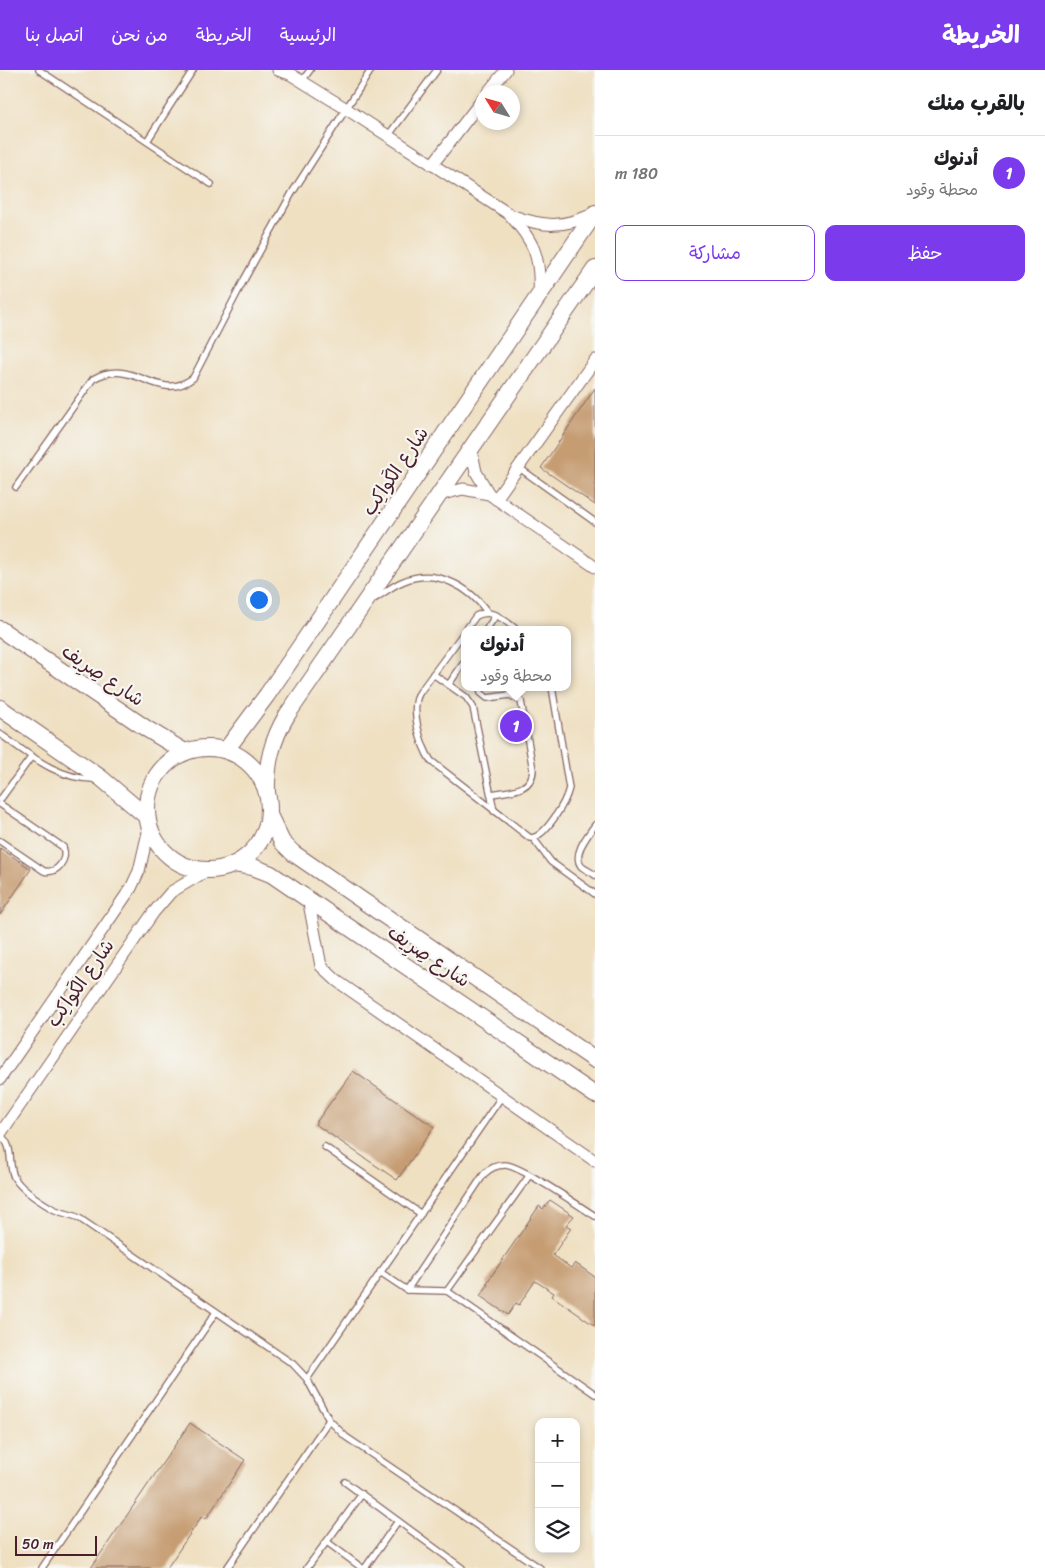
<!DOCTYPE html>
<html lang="ar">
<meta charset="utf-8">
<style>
:root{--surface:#fff;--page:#f6f6f6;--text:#202124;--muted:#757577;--line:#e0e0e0;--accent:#7c3aed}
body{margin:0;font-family:Sriracha,"Playpen Sans Arabic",sans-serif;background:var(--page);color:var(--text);direction:rtl}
.controls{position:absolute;right:15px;bottom:15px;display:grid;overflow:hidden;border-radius:10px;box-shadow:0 2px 8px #0003}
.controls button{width:45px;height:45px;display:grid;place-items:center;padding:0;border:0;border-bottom:1px solid var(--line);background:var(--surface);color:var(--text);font:25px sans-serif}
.compass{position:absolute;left:475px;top:15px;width:45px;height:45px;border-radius:50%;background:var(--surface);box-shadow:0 2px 8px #0003;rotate:307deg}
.scale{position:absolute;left:15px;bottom:12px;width:82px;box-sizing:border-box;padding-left:5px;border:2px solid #4a1f2b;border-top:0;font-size:14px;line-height:18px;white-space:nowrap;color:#4a1f2b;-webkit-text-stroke:4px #f6f6f2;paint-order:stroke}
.you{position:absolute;left:258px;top:529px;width:18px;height:18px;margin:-12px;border:4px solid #fff;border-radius:50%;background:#1a73e8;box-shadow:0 0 0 8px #1a73e833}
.badge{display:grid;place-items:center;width:32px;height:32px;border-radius:50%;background:var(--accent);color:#fff;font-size:16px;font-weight:700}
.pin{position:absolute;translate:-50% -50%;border:2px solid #fff;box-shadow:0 1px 5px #0006}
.popup{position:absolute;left:461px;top:556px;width:110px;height:65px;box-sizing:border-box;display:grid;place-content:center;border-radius:10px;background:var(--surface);filter:drop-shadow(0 1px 4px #0005);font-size:16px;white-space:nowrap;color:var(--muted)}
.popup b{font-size:19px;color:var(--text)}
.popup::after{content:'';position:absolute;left:50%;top:100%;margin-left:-10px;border:10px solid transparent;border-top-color:var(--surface)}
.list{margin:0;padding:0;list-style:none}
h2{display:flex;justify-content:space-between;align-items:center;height:65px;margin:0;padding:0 20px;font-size:21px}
h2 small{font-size:16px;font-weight:400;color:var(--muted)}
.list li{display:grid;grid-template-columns:32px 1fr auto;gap:15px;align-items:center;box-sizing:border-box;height:75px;padding:0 20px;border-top:1px solid var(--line)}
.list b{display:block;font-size:19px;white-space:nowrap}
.list p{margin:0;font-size:16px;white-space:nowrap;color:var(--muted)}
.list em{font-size:16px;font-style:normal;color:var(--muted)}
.actions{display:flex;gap:10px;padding:15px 20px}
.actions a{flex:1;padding:11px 0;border:1px solid var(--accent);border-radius:10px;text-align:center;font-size:18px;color:var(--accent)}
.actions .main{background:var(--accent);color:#fff}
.icon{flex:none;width:28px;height:28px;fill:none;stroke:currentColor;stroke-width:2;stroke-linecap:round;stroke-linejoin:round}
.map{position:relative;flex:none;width:595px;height:1498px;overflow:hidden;direction:ltr}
header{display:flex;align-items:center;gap:30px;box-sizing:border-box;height:70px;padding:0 25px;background:var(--accent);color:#fff}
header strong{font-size:24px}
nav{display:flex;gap:28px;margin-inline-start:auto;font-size:18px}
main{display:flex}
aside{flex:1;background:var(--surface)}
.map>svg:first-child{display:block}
.building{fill:#c69d73}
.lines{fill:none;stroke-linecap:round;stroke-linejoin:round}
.lane-casing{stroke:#846360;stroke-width:8}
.street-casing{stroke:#846360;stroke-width:13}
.secondary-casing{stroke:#846360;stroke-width:18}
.lane{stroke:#fff;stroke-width:5.5}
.street{stroke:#fff;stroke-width:11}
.secondary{stroke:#fff;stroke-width:16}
.labels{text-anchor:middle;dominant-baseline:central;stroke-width:4.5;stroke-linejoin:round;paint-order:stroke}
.street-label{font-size:19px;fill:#4a1f2b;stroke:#f6f6f2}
</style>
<header>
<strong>الخريطة</strong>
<nav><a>الرئيسية</a><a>الخريطة</a><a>من نحن</a><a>اتصل بنا</a></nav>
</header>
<main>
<aside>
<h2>بالقرب منك<small></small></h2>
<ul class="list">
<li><span class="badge">1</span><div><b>أدنوك</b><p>محطة وقود</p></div><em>180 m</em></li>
</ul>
<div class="actions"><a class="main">حفظ</a><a>مشاركة</a></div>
</aside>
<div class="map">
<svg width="595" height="1498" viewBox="0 0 595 1498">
<rect width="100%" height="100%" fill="#f6f6f2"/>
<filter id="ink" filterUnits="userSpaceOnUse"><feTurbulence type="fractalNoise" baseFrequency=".02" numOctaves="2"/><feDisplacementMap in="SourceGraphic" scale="10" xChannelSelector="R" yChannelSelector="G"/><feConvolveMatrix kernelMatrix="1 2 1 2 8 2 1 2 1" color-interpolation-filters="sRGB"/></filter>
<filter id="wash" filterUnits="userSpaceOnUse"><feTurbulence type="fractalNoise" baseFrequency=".0096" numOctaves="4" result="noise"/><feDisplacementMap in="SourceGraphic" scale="20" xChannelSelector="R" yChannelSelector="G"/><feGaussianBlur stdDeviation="1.12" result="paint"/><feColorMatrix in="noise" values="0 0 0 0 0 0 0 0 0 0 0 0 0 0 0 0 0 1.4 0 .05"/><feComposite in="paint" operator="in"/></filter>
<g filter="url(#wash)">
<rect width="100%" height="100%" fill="#efe0c2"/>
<g id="blocks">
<g class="building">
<polygon points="595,318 595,435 541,398"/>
<polygon points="0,778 31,799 0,845"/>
<polygon points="353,1001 434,1057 397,1110 315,1054"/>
<polygon points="550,1130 574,1146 566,1155 571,1158 553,1185 571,1198 575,1193 595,1207 595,1256 552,1226 554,1223 535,1211 519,1235 516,1233 508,1245 480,1226 488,1215 486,1214 539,1136 543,1139"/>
<polygon points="190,1353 245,1390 206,1449 202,1446 167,1498 91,1498"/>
</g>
</g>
</g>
<g filter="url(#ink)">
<use href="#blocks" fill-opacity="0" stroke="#846360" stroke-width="1"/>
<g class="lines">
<g class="lane-casing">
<g id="lane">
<polyline points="39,0 211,114"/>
<polyline points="302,11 310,0"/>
<polyline points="388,66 437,0"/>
<polyline points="147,71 193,0"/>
<polyline points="518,397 595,452"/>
<path d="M16,417L93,309C134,285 157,335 193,308L245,208L292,123L371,0"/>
<path d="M374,529C384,523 393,515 404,511C436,498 469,516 488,543"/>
<polyline points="486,560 496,545"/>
<path d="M517,560C505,551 492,537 476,546L420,622C409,638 421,676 431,691L530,768C545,768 566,732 569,718L552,617"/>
<polyline points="433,604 466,627 473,637 494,741"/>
<polyline points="449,614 465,591"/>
<path d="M480,617L481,623L487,628L510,625L521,631L533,700C532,722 508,721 491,724"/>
<path d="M0,664C29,684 57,709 93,709"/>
<polyline points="0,730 32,686"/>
<path d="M0,734L63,777C68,790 57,804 44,801L0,771"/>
<path d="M595,755C588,765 572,784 581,796C584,799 591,802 595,805"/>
<polyline points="533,768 551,792 595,824"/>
<path d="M0,1065C15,1077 7,1091 14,1107C20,1119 41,1132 53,1139C61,1143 71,1144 79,1148L293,1294L307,1309L329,1350L346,1367L540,1498"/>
<polyline points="325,1077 421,1144"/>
<polyline points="380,1202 407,1220 447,1221 595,1324"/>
<path d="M407,1220L484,1104C490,1098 496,1095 505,1095C520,1095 579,1136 595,1146"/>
<polyline points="447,1221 529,1106"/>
<polyline points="307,1309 502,1026"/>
<polyline points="345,1412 462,1498"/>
<polyline points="327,1472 362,1498"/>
<polyline points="42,1498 216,1242"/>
<polyline points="227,1498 329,1350"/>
<polyline points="307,1498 362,1424"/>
<polyline points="365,1498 398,1451"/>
</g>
</g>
<g class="street-casing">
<g id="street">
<path d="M278,0L290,4L345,38L509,144C534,171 541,187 539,224"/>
<polyline points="488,22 506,0"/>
<polyline points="432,95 482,30"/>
<path d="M513,146C544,157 563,158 593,144"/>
<polyline points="471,377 476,402 489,424"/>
<polyline points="439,425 463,419 489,424 595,497"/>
<polyline points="496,429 595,290"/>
<polyline points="308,828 321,896 337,911 595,1091"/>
<polyline points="0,1009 131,818 139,801 149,758"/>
<polyline points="0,1064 153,843 171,822 208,800"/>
</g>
</g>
<g class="secondary-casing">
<g id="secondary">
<polyline points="0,559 147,659 185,682"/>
<polyline points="0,638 101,708 147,747"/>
<circle cx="208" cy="739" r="61"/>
<polyline points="226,680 267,625 595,143"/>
<path d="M267,724C266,694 272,670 287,645L595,199"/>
<polyline points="269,745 282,772 293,783 595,990"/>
<polyline points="234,794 253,797 271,804 595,1025"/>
</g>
</g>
<use href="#lane" class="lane"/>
<use href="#street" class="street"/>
<use href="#secondary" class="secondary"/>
</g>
</g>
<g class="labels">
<g class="street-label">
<text transform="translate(395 401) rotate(-56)">شارع الكَواكِب</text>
<text transform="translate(103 605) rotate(34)">شارع صِرِيف</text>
<text transform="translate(429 886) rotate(34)">شارع صِرِيف</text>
<text transform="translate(80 913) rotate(-55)">شارع الكَواكِب</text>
</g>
</g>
</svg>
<div class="controls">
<button>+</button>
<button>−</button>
<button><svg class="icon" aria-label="layers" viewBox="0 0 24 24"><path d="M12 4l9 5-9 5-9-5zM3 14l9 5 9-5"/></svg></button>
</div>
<svg class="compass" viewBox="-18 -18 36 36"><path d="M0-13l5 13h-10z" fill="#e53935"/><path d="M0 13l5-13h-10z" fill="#757577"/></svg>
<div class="scale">50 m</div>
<div class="you"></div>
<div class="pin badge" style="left:516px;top:656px">1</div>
<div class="popup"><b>أدنوك</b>محطة وقود</div>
</div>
</main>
